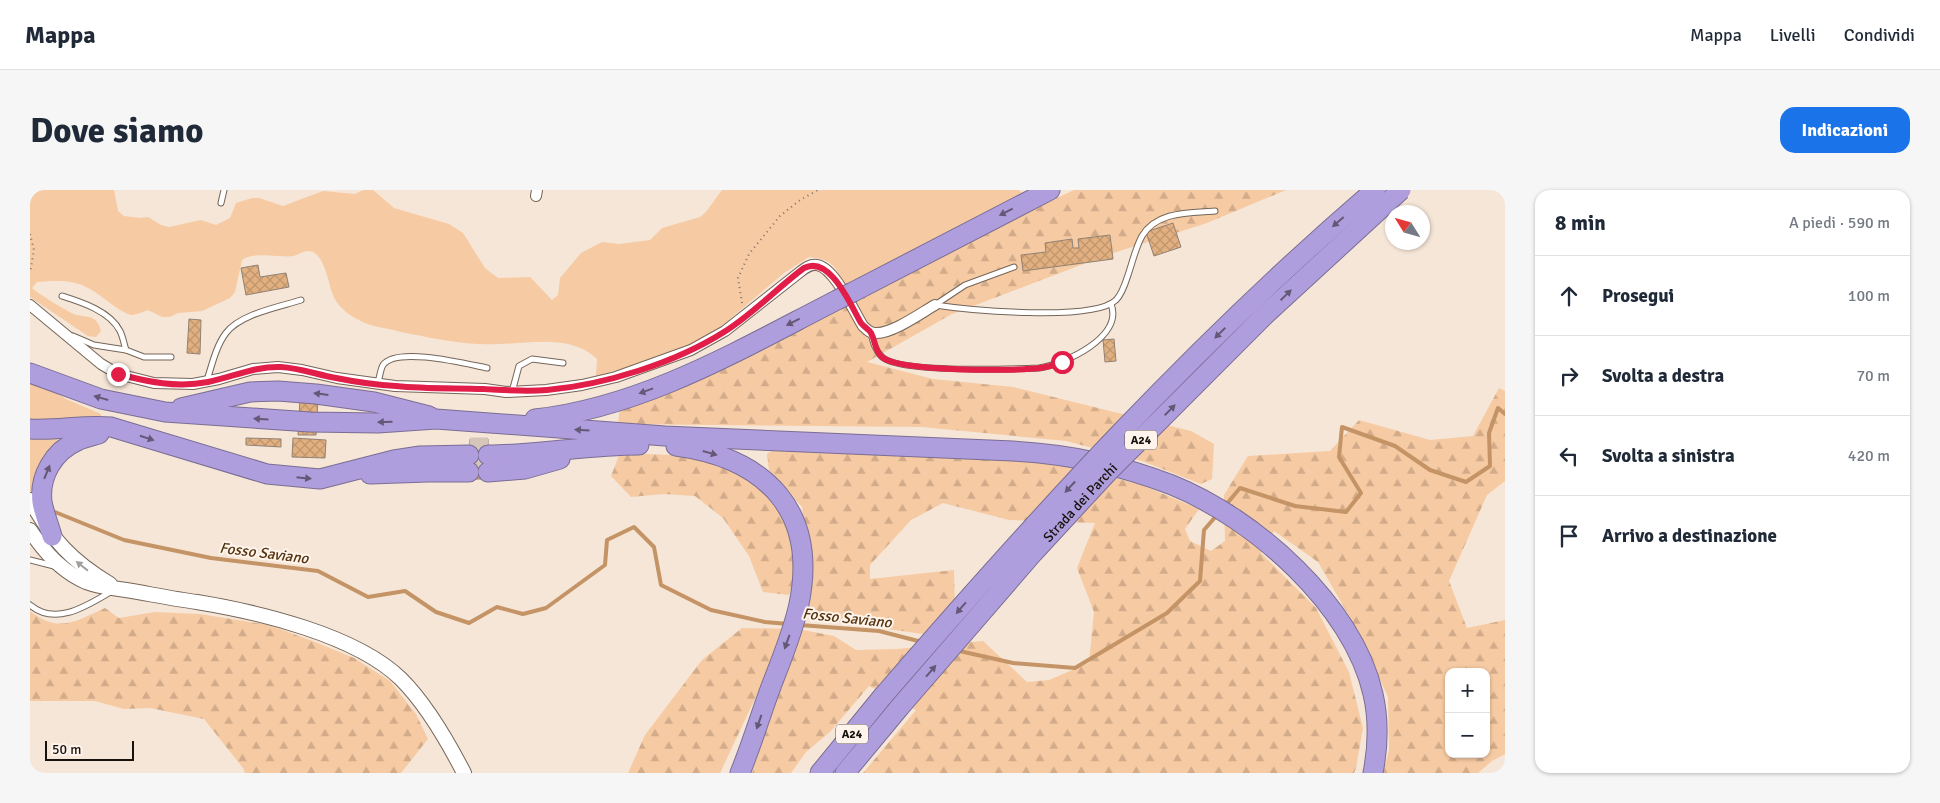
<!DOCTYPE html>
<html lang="it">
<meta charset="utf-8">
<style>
:root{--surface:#fff;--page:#f6f6f7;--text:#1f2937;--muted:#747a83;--line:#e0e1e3;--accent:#1a73e8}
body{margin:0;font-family:Signika,sans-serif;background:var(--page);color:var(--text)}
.controls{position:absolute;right:15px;bottom:15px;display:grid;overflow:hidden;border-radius:10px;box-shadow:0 1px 4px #0004}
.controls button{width:45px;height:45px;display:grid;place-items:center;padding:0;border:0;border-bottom:1px solid var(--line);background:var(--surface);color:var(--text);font:25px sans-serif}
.compass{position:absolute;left:1355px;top:15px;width:45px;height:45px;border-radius:50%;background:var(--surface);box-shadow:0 1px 4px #0004;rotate:307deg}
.scale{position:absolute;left:15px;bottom:12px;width:89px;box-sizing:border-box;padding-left:5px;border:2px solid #17120d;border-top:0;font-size:14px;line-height:18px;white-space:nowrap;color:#17120d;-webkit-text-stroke:4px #fef4ec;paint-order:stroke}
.stop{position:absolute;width:15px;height:15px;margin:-11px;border:4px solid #e11d48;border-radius:50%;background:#fff}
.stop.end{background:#e11d48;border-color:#fff;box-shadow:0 1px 5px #0008}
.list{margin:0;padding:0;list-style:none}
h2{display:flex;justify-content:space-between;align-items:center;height:65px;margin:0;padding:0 20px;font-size:21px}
h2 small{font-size:16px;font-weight:400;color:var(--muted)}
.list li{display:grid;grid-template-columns:32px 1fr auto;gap:15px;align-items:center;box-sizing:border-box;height:80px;padding:0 20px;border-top:1px solid var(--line)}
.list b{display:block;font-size:19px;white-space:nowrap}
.list em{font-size:16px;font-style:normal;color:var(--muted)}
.icon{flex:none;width:28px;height:28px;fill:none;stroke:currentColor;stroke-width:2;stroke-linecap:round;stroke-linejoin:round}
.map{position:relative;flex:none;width:1475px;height:583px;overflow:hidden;border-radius:15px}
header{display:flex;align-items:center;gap:30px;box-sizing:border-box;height:70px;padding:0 25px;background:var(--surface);border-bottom:1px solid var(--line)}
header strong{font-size:24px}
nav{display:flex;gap:28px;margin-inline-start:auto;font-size:18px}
.intro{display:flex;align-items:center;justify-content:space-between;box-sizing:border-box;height:120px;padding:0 30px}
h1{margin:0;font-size:35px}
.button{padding:12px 22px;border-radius:15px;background:var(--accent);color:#fff;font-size:18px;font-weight:700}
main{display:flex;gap:30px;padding:0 30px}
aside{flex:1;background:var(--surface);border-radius:15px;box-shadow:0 1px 4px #0004}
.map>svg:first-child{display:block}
.grass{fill:#f6caa2}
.forest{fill:url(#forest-firs);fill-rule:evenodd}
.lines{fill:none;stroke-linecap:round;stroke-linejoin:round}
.stream{stroke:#c49466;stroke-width:4}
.building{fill:url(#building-cross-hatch);stroke:#908275}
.motorway-tunnel{stroke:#d5c6b9;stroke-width:19;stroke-dasharray:19 9;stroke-linecap:butt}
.service-casing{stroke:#746659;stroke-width:7}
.minor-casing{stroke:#746659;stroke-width:12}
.secondary-casing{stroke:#746659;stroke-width:16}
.motorway-casing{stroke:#7a6d94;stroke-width:21}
.path{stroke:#7c7268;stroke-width:2;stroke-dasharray:1 4;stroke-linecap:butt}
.service{stroke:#fff;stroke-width:5}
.minor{stroke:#fff;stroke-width:10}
.secondary{stroke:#fff;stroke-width:14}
.motorway{stroke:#af9edd;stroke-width:19}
.motorway-bridge-casing{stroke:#7a6d94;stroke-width:21;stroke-linecap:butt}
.motorway-bridge{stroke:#af9edd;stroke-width:19}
.oneway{fill:#635875}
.oneway2{fill:#a2a09e}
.route{stroke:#e11d48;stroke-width:6}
.labels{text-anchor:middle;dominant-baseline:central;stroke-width:4;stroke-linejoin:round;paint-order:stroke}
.shield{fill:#fef4ec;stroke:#5c5650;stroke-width:1}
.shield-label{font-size:12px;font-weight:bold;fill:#17120d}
.street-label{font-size:14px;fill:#17120d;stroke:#fef4ec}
.water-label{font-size:15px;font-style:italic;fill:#54320d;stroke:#fef4ec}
</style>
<header>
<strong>Mappa</strong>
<nav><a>Mappa</a><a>Livelli</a><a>Condividi</a></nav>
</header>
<div class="intro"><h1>Dove siamo</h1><a class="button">Indicazioni</a></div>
<main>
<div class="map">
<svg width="1475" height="583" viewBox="0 0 1475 583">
<defs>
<pattern id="forest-firs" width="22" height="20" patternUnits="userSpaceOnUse" patternTransform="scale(1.25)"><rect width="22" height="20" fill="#f6caa2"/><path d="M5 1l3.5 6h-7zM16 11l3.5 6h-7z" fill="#d2ac8a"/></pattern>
<pattern id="building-cross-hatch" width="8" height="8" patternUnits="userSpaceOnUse" patternTransform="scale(1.25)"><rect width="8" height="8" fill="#e1af80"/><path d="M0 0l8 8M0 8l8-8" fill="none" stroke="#c0966d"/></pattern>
</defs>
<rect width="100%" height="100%" fill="#f6e6d7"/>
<g class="grass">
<path d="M0,0H84L88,21L94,26L110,28L118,27L131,35L139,37L171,30L186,35L200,28L206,13L222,8H229L253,16L293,1L325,4L333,0H343L364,18L419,34L433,43L455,78L468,88L500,87L522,110L528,105L530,88L551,63L572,52L589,54L620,50L632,38L670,27L676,22L692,0H989L993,4L815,95C805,76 802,69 779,67L754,83L694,134L672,149L620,172L566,186L567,169C537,140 488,157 450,154C423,153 397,147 371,142C361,139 351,138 341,135C328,131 311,121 305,109C298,98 296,61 278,61C273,61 268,65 263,66C258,67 253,66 248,66C236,66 221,63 212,70L205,102L200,108L172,121L148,123L140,127H132L118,120C113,122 107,124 103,125C91,125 69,102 56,97C40,89 25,91 7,92L2,98C7,103 40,123 46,125C51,126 57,126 62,128C68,131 69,135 71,141L66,147L58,146L0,107Z"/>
<polygon points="0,187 36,209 71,224 71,227 19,231 0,231"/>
<polygon points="0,244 28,247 28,251 2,302 0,301"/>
</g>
<g class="forest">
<polygon points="1044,0 1256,0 1177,33 1077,65 922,124 837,172 903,189 983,197 1161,241 1184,254 1182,289 1171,294 1112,271 1036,251 892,237 588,234 590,216"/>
<path d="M1469,198L1475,201V291L1457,305L1419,391L1437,438L1475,430V564L1462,571L1448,583H1353L1359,560L1358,507L1330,445L1288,372L1244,341L1231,363L1286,418L1319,482L1333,538L1326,578L1324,583H833L886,520L839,496L800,542L776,562L761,583H722L754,485L739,479L690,583H598L615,545L672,470L712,438L768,439L804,446L826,460L867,459L953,451L997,492L1019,490L1059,473L1064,422L1047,378L1065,333L979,330L913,313L881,330L840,375V389L924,380L925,419L893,444L787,429L777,421L779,360L772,317L739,280L737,264L748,257L1032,274L1112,295L1169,319L1155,339L1160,351L1181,361L1195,351L1194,305L1218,266L1300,261L1329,230L1400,250L1443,246ZM1419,482H1456V564H1419Z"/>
<polygon points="590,263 668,266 704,278 731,296 759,329 766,384 759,405 733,402 719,366 693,328 665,306 634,304 601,307 581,286"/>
<path d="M75,418L89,428L125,422L170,424L239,435L285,452L324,468L360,491L386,524L398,549L371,583H215L213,578L174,529L120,518L94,519L65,511H0V421C29,444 46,431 75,418Z"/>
</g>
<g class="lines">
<g class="stream">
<polyline points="1195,316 1210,298 1265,316 1316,322 1331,303 1309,267 1312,237 1365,256 1400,280 1436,292 1460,276 1459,243 1468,218 1475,224"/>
<polyline points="20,320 94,350 181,368 288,381 338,407 375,401 406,422 439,433 467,417 493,424 516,418 575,375 577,350 604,337 624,357 631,395 681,420 735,432 758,434"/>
<polyline points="770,435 849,441 892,452"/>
<polyline points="925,460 983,473 1045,478 1137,423 1170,391 1174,340 1187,325"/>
</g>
</g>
<g class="building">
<polygon points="1143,33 1151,57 1124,66 1116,42"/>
<polygon points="1080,45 1083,69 993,81 991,65 1016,62 1015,53 1042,49 1043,58 1049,58 1048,49"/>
<polygon points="228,75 230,87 256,83 259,97 216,105 211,78"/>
<polygon points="159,129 171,130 170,164 157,163"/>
<polygon points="1084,149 1086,171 1075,172 1073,150"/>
<polygon points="270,208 288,209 286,245 268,245"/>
<polygon points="216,248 251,249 251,257 216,255"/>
<polygon points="263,248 296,250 295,268 262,267"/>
<polygon points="440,249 458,249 458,289 439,289"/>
</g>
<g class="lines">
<g class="motorway-tunnel">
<polyline points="440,257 458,257"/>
<polyline points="439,274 458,274"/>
</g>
<g class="service-casing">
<g id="service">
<polyline points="191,13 194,0"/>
<path d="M32,106C51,112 80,121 90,141C93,147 94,154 96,160"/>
<path d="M905,115C938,120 1063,132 1086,110C1093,103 1096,91 1099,82C1103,70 1106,57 1112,46C1127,21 1160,23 1185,21"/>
<polyline points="905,115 935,95 984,77"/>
<path d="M841,143C843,152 845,160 852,167C870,183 981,179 1009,178C1035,174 1094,147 1081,114"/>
<polyline points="43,146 64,155 96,160 114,167 141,167"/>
<path d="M177,190C182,175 186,156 196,143C210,124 249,117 271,110"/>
<path d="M347,194C350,188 350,180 353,175C366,156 437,174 457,178"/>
<polyline points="482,202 489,176 502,169 533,173"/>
<polyline points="0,370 24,376"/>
<path d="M0,415C26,437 58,415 82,401"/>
</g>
</g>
<g class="minor-casing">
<g id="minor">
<polyline points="506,6 507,0"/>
<path d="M0,115L71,174L88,184L124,193L163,194L189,189L223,179L248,177L272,180L307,188L365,196L455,199L476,202L516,200L552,195L586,187L661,160L695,141L770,82C775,78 780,74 787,75C805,78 824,122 833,136C837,140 841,144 847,143C863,143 891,123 905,115"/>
</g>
</g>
<g class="secondary-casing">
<g id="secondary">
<path d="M0,310C23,350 40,370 80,394"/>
<path d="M0,340C14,362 31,381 56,392C69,397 83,398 96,400C120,404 144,409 167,412C228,422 326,445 371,489C397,515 417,550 434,583"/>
</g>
</g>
<g class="motorway-casing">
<g id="motorway">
<polyline points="823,102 1020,0"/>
<path d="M0,183L71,209L135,222L280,232L348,233L406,229L635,246L983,261C1037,264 1091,275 1142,295C1224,328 1323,415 1343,504C1349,530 1348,557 1343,583"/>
<polyline points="151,218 220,202 248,201 286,204 344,212 399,226"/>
<path d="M505,229C614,217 711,159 807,110"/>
<path d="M0,239C27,241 54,234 81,237L237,284L290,289L364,270L390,266L439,265"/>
<path d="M646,256C736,268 788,321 769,414C763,442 752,468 742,494C731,523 722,554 710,583"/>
<path d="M458,265C508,265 558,255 609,255"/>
<polyline points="458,282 495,279 530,269"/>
<polyline points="340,284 398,282 439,282"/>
<path d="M22,346C19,335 14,323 12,312C9,286 24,261 47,251C53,248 62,246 69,244"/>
<polyline points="790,583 853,506"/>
<polyline points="815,583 869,518"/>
</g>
</g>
<g class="path">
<polyline points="0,44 4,60 0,83"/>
<polyline points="712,113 708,88 719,64 750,26 770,10 788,0"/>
</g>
<use href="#service" class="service"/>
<use href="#minor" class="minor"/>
<use href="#secondary" class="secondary"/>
<use href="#motorway" class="motorway"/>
<g class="motorway-bridge-casing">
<g id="motorway-bridge">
<polyline points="807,110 823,102"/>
<path d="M853,506C1007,328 1166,153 1345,0"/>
<path id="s1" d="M869,518L1003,363L1077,283L1236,124L1371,0"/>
</g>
</g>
<use href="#motorway-bridge" class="motorway-bridge"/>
</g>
<defs><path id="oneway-solid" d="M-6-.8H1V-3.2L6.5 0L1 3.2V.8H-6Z" transform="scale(1.25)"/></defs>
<g class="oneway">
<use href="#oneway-solid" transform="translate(976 22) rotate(153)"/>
<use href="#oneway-solid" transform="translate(1308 32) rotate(139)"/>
<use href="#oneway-solid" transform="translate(1256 105) rotate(-44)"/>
<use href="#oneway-solid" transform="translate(763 132) rotate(153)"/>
<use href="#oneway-solid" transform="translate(1190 143) rotate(135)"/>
<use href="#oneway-solid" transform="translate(616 201) rotate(160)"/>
<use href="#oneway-solid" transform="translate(291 204) rotate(-173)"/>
<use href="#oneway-solid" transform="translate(71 208) rotate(-164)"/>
<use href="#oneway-solid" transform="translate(1140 220) rotate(-45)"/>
<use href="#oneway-solid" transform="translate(231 229) rotate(-177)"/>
<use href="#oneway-solid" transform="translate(355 232) rotate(178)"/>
<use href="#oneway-solid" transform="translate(552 240) rotate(-176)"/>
<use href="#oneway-solid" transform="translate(117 248) rotate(18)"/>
<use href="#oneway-solid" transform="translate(680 263) rotate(16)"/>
<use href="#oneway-solid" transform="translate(17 282) rotate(-68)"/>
<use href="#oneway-solid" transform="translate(274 288) rotate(6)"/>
<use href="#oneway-solid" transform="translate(1040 297) rotate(133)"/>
<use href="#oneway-solid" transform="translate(931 418) rotate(131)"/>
<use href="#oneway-solid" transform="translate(757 452) rotate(110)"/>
<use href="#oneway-solid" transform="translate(901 481) rotate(-49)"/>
<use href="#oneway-solid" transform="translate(729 532) rotate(109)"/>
</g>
<use class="oneway2" href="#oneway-solid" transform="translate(52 376) rotate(-142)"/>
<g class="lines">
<path class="route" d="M88,184C118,192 147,198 178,192C203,187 225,176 251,177C270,178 288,185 306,188C326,192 346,195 366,196C395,199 424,198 453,199C475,200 495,202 517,200C574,195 645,173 694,142C723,124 747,98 774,78C800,65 820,114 831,133C834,137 839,139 841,143C846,152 844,160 852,167C869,182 985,181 1010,178C1018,177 1025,175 1032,172"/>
</g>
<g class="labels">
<g class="shield">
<rect x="1095" y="240.5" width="32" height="19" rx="4"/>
<rect x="806" y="534.5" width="32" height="19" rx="4"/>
</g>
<g class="shield-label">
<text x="1111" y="250">A24</text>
<text x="822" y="544">A24</text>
</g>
<g class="street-label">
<text stroke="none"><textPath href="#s1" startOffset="274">Strada dei Parchi</textPath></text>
</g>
<g class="water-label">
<text transform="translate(234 363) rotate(7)">Fosso Saviano</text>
<text transform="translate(817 428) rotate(6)">Fosso Saviano</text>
</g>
</g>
</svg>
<div class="controls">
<button>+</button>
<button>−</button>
</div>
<svg class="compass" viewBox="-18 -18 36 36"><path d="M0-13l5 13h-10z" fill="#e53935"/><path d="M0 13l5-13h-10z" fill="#747a83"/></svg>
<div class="scale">50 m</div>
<div class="stop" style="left:1032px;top:172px"></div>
<div class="stop end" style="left:88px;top:184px"></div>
</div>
<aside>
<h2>8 min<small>A piedi · 590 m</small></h2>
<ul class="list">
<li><svg class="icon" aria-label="ahead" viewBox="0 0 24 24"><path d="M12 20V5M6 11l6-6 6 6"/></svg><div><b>Prosegui</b></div><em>100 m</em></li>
<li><svg class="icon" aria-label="right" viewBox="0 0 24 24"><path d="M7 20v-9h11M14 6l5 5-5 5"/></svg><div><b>Svolta a destra</b></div><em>70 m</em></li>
<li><svg class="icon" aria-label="left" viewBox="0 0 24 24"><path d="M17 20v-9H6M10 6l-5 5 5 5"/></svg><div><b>Svolta a sinistra</b></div><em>420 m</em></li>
<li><svg class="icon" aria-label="arrive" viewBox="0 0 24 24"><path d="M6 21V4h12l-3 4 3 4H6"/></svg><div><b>Arrivo a destinazione</b></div></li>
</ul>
</aside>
</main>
